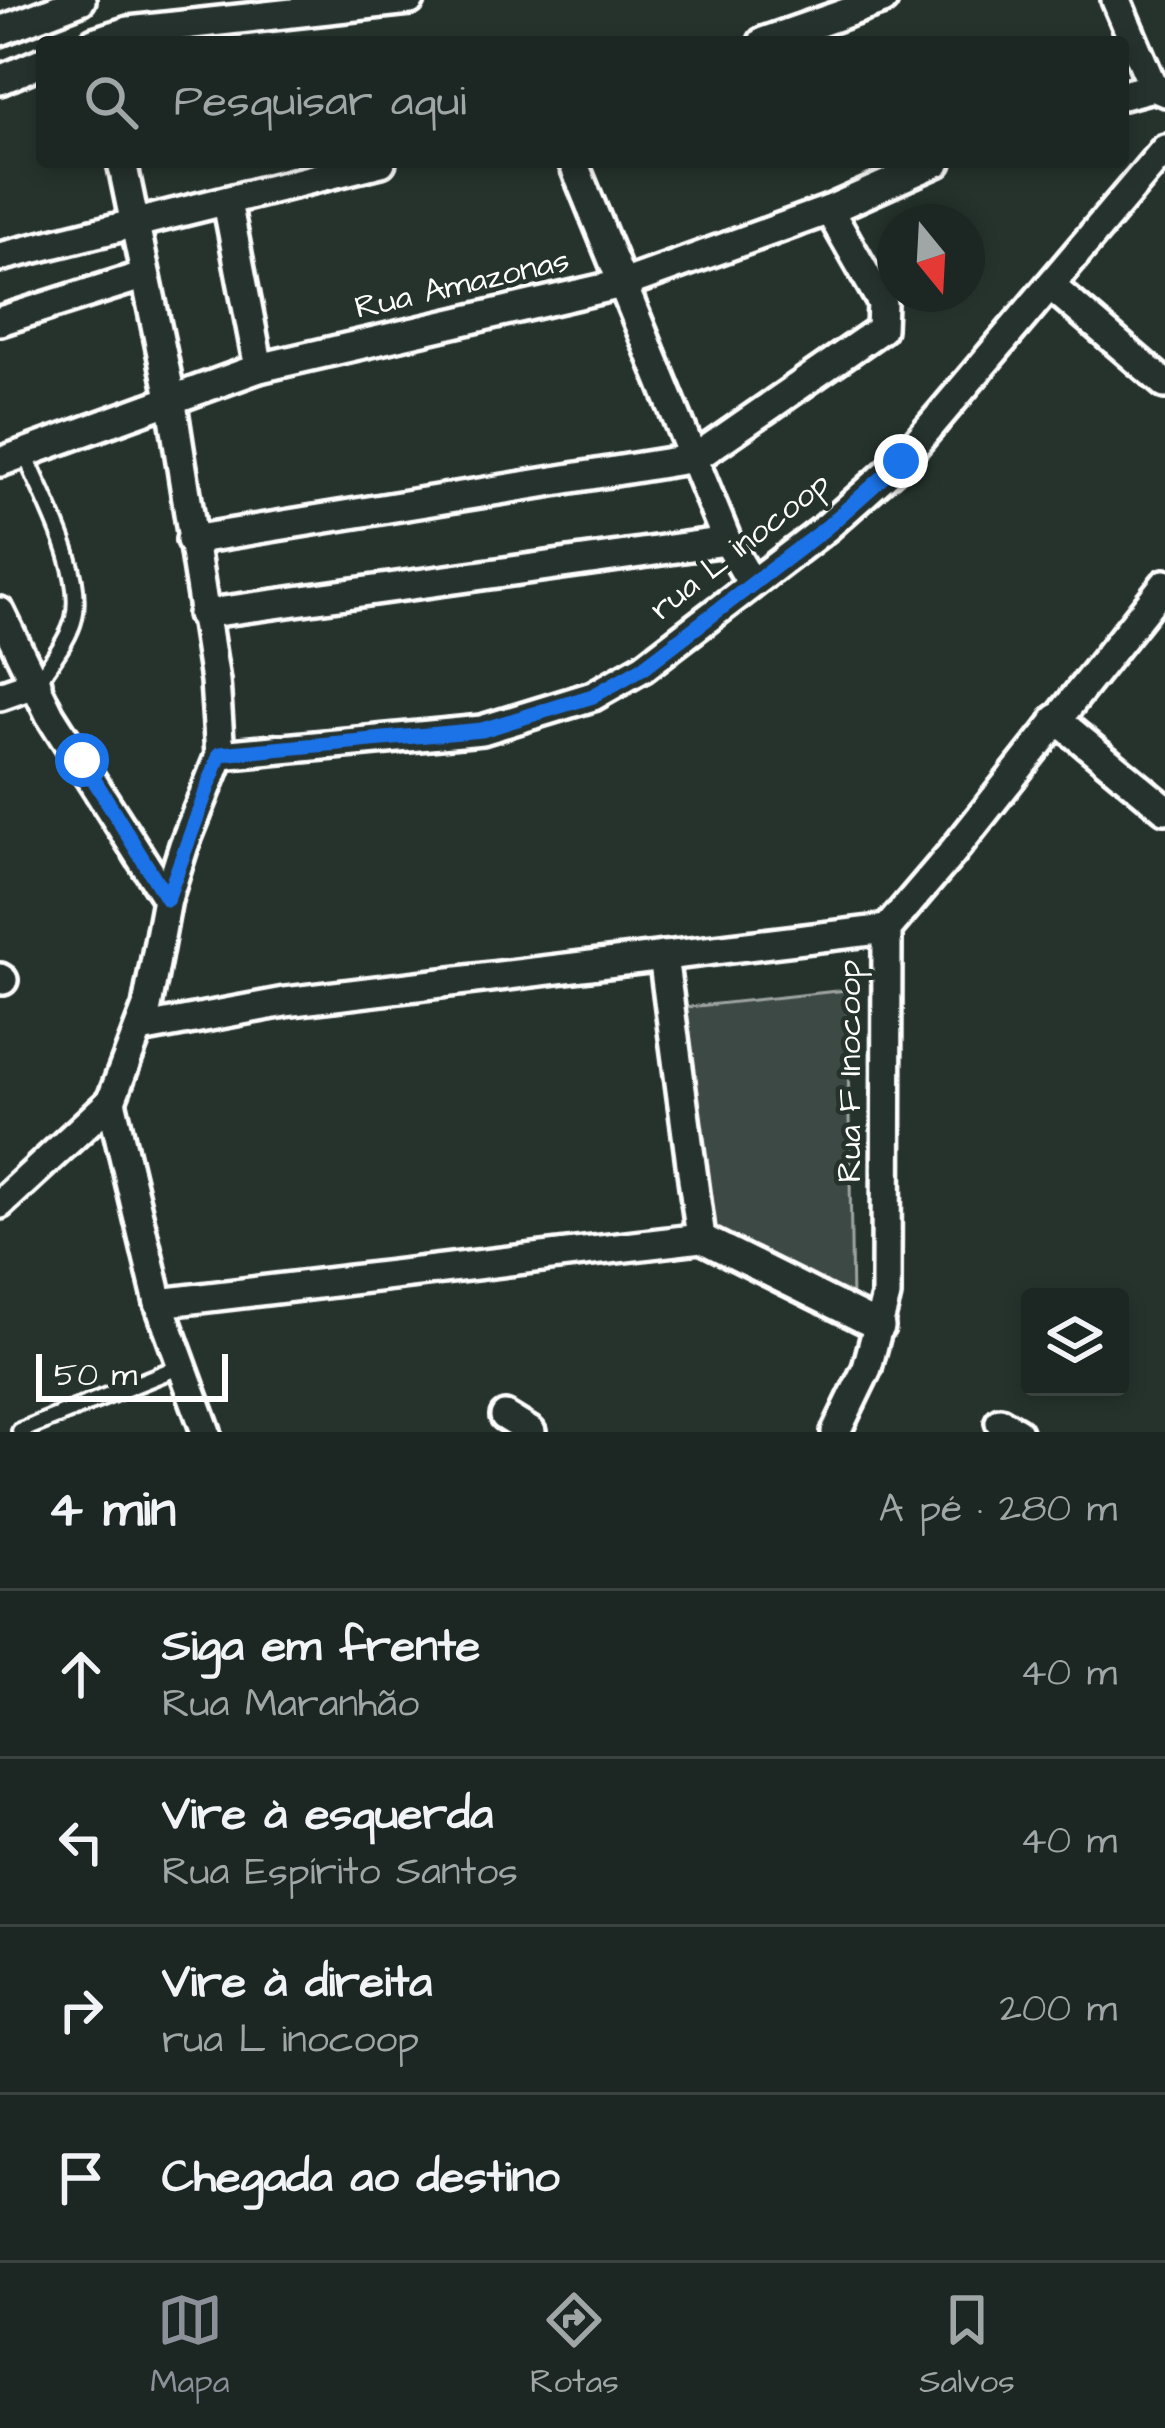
<!DOCTYPE html>
<html lang="pt">
<meta charset="utf-8">
<style>
:root{--surface:#1c2622;--page:#252e2a;--text:#f1f3f6;--muted:#a0a5a5;--line:#3a4340;--accent:#8c9099}
body{margin:0;font-family:"Architects Daughter",sans-serif;background:var(--page);color:var(--text)}
.controls{position:absolute;right:36px;bottom:36px;display:grid;overflow:hidden;border-radius:12px;box-shadow:0 6px 18px #0003}
.controls button{width:108px;height:108px;display:grid;place-items:center;padding:0;border:0;border-bottom:3px solid var(--line);background:var(--surface);color:var(--text);font:60px sans-serif}
.compass{position:absolute;left:877px;top:204px;width:108px;height:108px;border-radius:50%;background:var(--surface);box-shadow:0 6px 18px #0003;rotate:162deg}
.scale{position:absolute;left:36px;bottom:30px;width:192px;box-sizing:border-box;padding-left:12px;border:6px solid #fff;border-top:0;font-size:33px;line-height:42px;white-space:nowrap;color:#fff;-webkit-text-stroke:9px #26332d;paint-order:stroke}
.stop{position:absolute;width:36px;height:36px;margin:-27px;border:9px solid #1a73e8;border-radius:50%;background:#fff}
.stop.end{background:#1a73e8;border-color:#fff;box-shadow:0 3px 12px #0008}
.list{margin:0;padding:0;list-style:none}
h2{display:flex;justify-content:space-between;align-items:center;height:156px;margin:0;padding:0 48px;font-size:51px}
h2 small{font-size:39px;font-weight:400;color:var(--muted)}
.list li{display:grid;grid-template-columns:78px 1fr auto;gap:36px;align-items:center;box-sizing:border-box;height:168px;padding:0 48px;border-top:3px solid var(--line)}
.list b{display:block;font-size:45px;white-space:nowrap}
.list p{margin:0;font-size:39px;white-space:nowrap;color:var(--muted)}
.list em{font-size:39px;font-style:normal;color:var(--muted)}
.icon{flex:none;width:66px;height:66px;fill:none;stroke:currentColor;stroke-width:2;stroke-linecap:round;stroke-linejoin:round}
.map{position:relative;flex:none;width:1165px;height:1432px;overflow:hidden}
.search{position:absolute;background:var(--surface);box-shadow:0 6px 18px #0003;left:36px;right:36px;top:36px;height:132px;display:flex;align-items:center;gap:30px;box-sizing:border-box;padding:0 42px;border-radius:12px;color:var(--muted);font-size:45px}
.sheet{height:828px;background:var(--surface)}
nav{display:flex;justify-content:space-around;align-items:center;box-sizing:border-box;height:168px;border-top:3px solid var(--line);background:var(--surface);font-size:33px;color:var(--muted)}
nav a{display:grid;justify-items:center;gap:6px}
nav .on{color:var(--accent)}
.map>svg:first-child{display:block}
.green{fill:#3e4944;stroke:#9ea4a2;stroke-width:3}
.lines{fill:none;stroke-linecap:round;stroke-linejoin:round}
.lane-casing{stroke:#fff;stroke-width:22}
.street-casing{stroke:#fff;stroke-width:36}
.lane{stroke:#26332d;stroke-width:14}
.street{stroke:#26332d;stroke-width:27}
.route{stroke:#1a73e8;stroke-width:15}
.labels{text-anchor:middle;dominant-baseline:central;stroke-width:9;stroke-linejoin:round;paint-order:stroke}
.street-label{font-size:33px;fill:#fff;stroke:#26332d}
</style>
<div class="map">
<svg width="1165" height="1432" viewBox="0 0 1165 1432">
<rect width="100%" height="100%" fill="#26332d"/>
<filter id="ink" filterUnits="userSpaceOnUse"><feTurbulence type="fractalNoise" baseFrequency=".00833" numOctaves="2"/><feDisplacementMap in="SourceGraphic" scale="24" xChannelSelector="R" yChannelSelector="G"/><feConvolveMatrix kernelMatrix="1 2 1 2 8 2 1 2 1" color-interpolation-filters="sRGB"/></filter>
<g filter="url(#ink)">
<polygon class="green" points="847,990 852,1303 706,1238 679,1008"/>
<g class="lines">
<g class="lane-casing">
<g id="lane">
<path d="M24,451C42,497 85,569 74,618C69,640 49,663 37,683"/>
<polyline points="20,1431 181,1366"/>
</g>
</g>
<g class="street-casing">
<g id="street">
<polyline points="1116,0 1153,87"/>
<polyline points="0,31 81,0"/>
<polyline points="94,42 129,31 410,0"/>
<polyline points="763,42 883,0"/>
<polyline points="0,80 42,62"/>
<polyline points="1123,95 1153,87 1165,92"/>
<polyline points="122,162 171,397 215,681 220,755 184,845 167,899 147,1007 111,1101 159,1303 206,1432"/>
<polyline points="573,162 727,541 752,584"/>
<polyline points="227,202 259,368"/>
<polyline points="0,257 381,162"/>
<polyline points="1051,286 1165,384"/>
<polyline points="0,321 145,275"/>
<polyline points="0,462 259,368 626,283 829,210 937,162"/>
<polyline points="191,540 695,458 881,329 882,303 829,210"/>
<polyline points="0,612 50,715 167,899"/>
<polyline points="202,614 727,541"/>
<polyline points="0,696 37,683"/>
<polyline points="1056,719 1165,809"/>
<polyline points="220,755 482,730 593,696 644,667 827,527 901,461 1165,149"/>
<polyline points="663,956 701,1238"/>
<polyline points="0,978 3,980"/>
<polyline points="140,1029 285,1002 887,929"/>
<polyline points="0,1204 111,1101"/>
<polyline points="159,1303 701,1238 880,1327"/>
<polyline points="505,1416 531,1432"/>
<polyline points="1000,1422 1017,1432"/>
<polyline points="836,1432 867,1368 886,1296 887,929 951,854 1165,584"/>
</g>
</g>
<use href="#lane" class="lane"/>
<use href="#street" class="street"/>
</g>
</g>
<g class="lines" filter="url(#ink)">
<polyline class="route" points="82,760 167,899 220,754 482,730 593,696 644,667 827,527 901,461"/>
</g>
<g class="labels">
<g class="street-label">
<text transform="translate(462 284) rotate(-13)">Rua Amazonas</text>
<text transform="translate(740 546) rotate(-38)">rua L inocoop</text>
<text transform="translate(850 1071) rotate(-90)">Rua F Inocoop</text>
</g>
</g>
</svg>
<div class="controls">
<button><svg class="icon" aria-label="layers" viewBox="0 0 24 24"><path d="M12 4l9 5-9 5-9-5zM3 14l9 5 9-5"/></svg></button>
</div>
<svg class="compass" viewBox="-18 -18 36 36"><path d="M0-13l5 13h-10z" fill="#e53935"/><path d="M0 13l5-13h-10z" fill="#a0a5a5"/></svg>
<div class="scale">50 m</div>
<div class="stop" style="left:82px;top:760px"></div>
<div class="stop end" style="left:901px;top:461px"></div>
<div class="search"><svg class="icon" aria-label="search" viewBox="0 0 24 24"><circle cx="10" cy="10" r="6"/><path d="M15 15l6 6"/></svg>Pesquisar aqui</div>
</div>
<section class="sheet">
<h2>4 min<small>A pé · 280 m</small></h2>
<ul class="list">
<li><svg class="icon" aria-label="ahead" viewBox="0 0 24 24"><path d="M12 20V5M6 11l6-6 6 6"/></svg><div><b>Siga em frente</b><p>Rua Maranhão</p></div><em>40 m</em></li>
<li><svg class="icon" aria-label="left" viewBox="0 0 24 24"><path d="M17 20v-9H6M10 6l-5 5 5 5"/></svg><div><b>Vire à esquerda</b><p>Rua Espírito Santos</p></div><em>40 m</em></li>
<li><svg class="icon" aria-label="right" viewBox="0 0 24 24"><path d="M7 20v-9h11M14 6l5 5-5 5"/></svg><div><b>Vire à direita</b><p>rua L inocoop</p></div><em>200 m</em></li>
<li><svg class="icon" aria-label="arrive" viewBox="0 0 24 24"><path d="M6 21V4h12l-3 4 3 4H6"/></svg><div><b>Chegada ao destino</b></div></li>
</ul>
</section>
<nav>
<a class="on"><svg class="icon" aria-label="map" viewBox="0 0 24 24"><path d="M3 6l6-2 6 2 6-2v14l-6 2-6-2-6 2zM9 4v14M15 6v14"/></svg>Mapa</a>
<a><svg class="icon" aria-label="directions" viewBox="0 0 24 24"><path d="M12 3l9 9-9 9-9-9zM9 14v-3h6M13 9l2 2-2 2"/></svg>Rotas</a>
<a><svg class="icon" aria-label="saved" viewBox="0 0 24 24"><path d="M7 4h10v16l-5-4-5 4z"/></svg>Salvos</a>
</nav>
